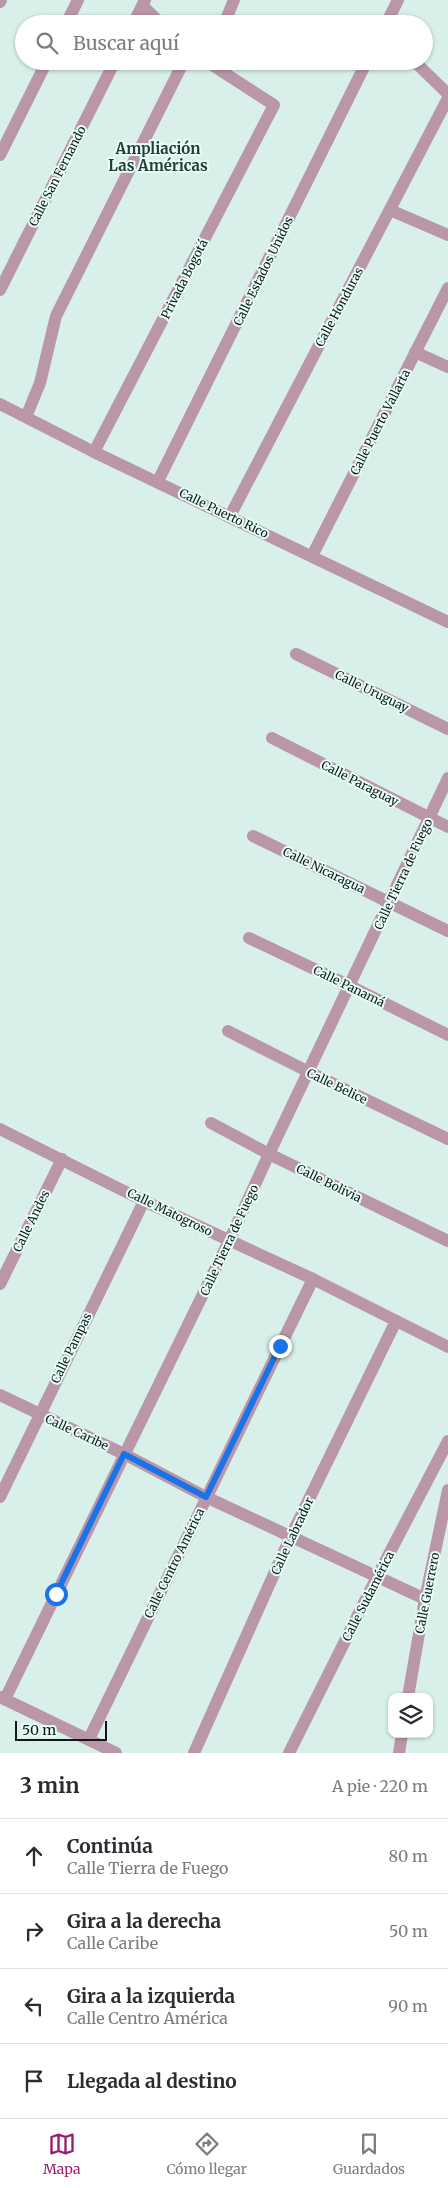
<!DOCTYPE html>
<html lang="es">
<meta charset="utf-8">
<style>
:root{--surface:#fff;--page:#f2f2f3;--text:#2b2b33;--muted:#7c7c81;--line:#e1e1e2;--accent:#9b1a6e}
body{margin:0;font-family:Merriweather,serif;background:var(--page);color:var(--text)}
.controls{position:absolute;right:15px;bottom:15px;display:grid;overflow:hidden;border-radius:10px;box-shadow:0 1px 4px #0004}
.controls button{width:45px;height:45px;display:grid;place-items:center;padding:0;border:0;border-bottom:1px solid var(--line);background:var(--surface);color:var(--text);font:25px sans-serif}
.scale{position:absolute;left:15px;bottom:12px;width:92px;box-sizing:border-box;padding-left:5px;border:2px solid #111917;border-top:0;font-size:14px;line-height:18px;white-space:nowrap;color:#111917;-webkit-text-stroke:4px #e6fef7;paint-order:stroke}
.stop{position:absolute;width:15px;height:15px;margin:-11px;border:4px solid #1a73e8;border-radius:50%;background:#fff}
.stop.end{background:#1a73e8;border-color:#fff;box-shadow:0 1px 5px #0008}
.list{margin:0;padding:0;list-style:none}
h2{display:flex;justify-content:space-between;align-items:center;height:65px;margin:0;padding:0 20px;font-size:21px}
h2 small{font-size:16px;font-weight:400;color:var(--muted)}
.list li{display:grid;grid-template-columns:32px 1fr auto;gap:15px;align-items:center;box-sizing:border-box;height:75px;padding:0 20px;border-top:1px solid var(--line)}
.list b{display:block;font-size:19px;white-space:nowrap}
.list p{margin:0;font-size:16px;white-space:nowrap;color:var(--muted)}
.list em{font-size:16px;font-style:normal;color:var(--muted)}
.icon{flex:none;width:28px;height:28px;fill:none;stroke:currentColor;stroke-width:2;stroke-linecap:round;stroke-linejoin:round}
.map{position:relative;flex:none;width:448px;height:1753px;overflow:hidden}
.search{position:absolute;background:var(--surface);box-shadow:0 1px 4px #0004;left:15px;right:15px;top:15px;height:55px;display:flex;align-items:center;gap:12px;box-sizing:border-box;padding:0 18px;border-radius:28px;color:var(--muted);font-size:19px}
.sheet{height:365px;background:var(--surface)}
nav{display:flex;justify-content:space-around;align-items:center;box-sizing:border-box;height:70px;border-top:1px solid var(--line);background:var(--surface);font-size:14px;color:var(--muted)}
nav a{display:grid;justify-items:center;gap:2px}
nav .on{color:var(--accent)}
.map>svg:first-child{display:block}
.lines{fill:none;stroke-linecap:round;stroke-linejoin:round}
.street{stroke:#ba97a8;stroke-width:12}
.route{stroke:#1a73e8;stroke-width:6}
.labels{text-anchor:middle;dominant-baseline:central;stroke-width:4;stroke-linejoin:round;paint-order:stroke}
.street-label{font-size:12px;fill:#111917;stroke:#e6fef7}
.quarter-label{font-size:15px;font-weight:bold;fill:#283b36;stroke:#e6fef7}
</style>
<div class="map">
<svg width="448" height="1753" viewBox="0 0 448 1753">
<rect width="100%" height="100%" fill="#d9f0ea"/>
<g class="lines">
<g class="street">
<polyline points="0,2 1,0"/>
<polyline points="143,6 161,24"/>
<polyline points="66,24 78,0"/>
<polyline points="133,24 145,0"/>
<polyline points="224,24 234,0"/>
<polyline points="386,24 398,0"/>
<polyline points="414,61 448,94"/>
<polyline points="0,155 47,61"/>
<polyline points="390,210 448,235"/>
<polyline points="0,290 115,61"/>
<polyline points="415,352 448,367"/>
<polyline points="0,404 94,452 448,622"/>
<polyline points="26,417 40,383 56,316 184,61"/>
<polyline points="94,452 274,105 206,61"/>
<polyline points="158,481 367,61"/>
<polyline points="230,516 448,98"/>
<polyline points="312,556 448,288"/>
<polyline points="296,654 448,729"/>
<polyline points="272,738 448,827"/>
<polyline points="253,836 448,931"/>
<polyline points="249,938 350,986 448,1035"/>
<polyline points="228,1031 309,1072 448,1139"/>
<polyline points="211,1123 269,1154 448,1241"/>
<polyline points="0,1129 144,1201 313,1279 448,1347"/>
<polyline points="0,1284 62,1159"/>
<polyline points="0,1395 124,1454 206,1497 425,1599"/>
<polyline points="0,1497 144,1201"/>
<polyline points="0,1697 116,1753"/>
<polyline points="408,1697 425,1599 448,1490"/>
<polyline points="5,1699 229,1241 269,1154 448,778"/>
<polyline points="89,1739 313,1279"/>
<polyline points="194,1753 291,1536 396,1321"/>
<polyline points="289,1753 377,1577 448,1441"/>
<polyline points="399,1753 402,1734"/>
</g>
</g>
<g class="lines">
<polyline class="route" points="56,1594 124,1454 206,1497 280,1346"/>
</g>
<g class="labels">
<g class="street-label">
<text transform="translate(57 176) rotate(-63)">Calle San Fernando</text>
<text transform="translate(263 271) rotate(-64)">Calle Estados Unidos</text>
<text transform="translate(184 279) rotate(-63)">Privada Bogotá</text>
<text transform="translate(339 307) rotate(-62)">Calle Honduras</text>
<text transform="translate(380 422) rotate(-63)">Calle Puerto Vallarta</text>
<text transform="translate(224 513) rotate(26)">Calle Puerto Rico</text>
<text transform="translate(372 691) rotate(26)">Calle Uruguay</text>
<text transform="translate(360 783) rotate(27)">Calle Paraguay</text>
<text transform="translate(324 870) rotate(26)">Calle Nicaragua</text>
<text transform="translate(403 874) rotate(-65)">Calle Tierra de Fuego</text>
<text transform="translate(349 986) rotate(26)">Calle Panamá</text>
<text transform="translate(337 1086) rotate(26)">Calle Belice</text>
<text transform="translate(329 1183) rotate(26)">Calle Bolivia</text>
<text transform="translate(170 1212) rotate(26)">Calle Matogroso</text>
<text transform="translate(31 1221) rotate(-64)">Calle Andes</text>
<text transform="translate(229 1240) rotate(-65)">Calle Tierra de Fuego</text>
<text transform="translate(71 1348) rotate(-64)">Calle Pampas</text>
<text transform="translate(77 1432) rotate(25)">Calle Caribe</text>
<text transform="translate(292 1536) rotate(-65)">Calle Labrador</text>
<text transform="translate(174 1563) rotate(-64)">Calle Centro América</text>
<text transform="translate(427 1593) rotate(-79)">Calle Guerrero</text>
<text transform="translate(368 1596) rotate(-63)">Calle Sudamérica</text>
</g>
<g class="quarter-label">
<text x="158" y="148">Ampliación<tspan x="158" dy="17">Las Américas</tspan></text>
</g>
</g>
</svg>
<div class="controls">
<button><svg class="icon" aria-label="layers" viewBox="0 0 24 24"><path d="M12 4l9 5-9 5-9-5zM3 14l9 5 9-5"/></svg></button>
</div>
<div class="scale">50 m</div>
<div class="stop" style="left:56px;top:1594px"></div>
<div class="stop end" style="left:280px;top:1346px"></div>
<div class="search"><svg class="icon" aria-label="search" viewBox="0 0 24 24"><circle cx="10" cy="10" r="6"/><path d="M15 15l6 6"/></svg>Buscar aquí</div>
</div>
<section class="sheet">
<h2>3 min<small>A pie · 220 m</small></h2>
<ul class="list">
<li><svg class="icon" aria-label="ahead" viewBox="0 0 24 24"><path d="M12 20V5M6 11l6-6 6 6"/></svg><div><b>Continúa</b><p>Calle Tierra de Fuego</p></div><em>80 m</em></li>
<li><svg class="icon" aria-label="right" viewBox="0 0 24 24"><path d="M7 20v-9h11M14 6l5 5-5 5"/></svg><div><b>Gira a la derecha</b><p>Calle Caribe</p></div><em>50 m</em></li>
<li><svg class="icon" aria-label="left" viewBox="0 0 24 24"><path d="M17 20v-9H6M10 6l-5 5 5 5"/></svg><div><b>Gira a la izquierda</b><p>Calle Centro América</p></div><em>90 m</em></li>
<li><svg class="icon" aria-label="arrive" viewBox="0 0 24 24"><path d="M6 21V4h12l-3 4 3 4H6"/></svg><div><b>Llegada al destino</b></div></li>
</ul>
</section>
<nav>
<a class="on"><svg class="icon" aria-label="map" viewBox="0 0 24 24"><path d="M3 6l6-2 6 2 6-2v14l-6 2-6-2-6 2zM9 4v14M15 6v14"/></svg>Mapa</a>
<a><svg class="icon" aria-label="directions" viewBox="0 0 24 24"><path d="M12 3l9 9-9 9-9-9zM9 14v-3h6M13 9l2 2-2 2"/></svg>Cómo llegar</a>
<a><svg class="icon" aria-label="saved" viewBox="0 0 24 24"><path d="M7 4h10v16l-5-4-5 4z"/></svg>Guardados</a>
</nav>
